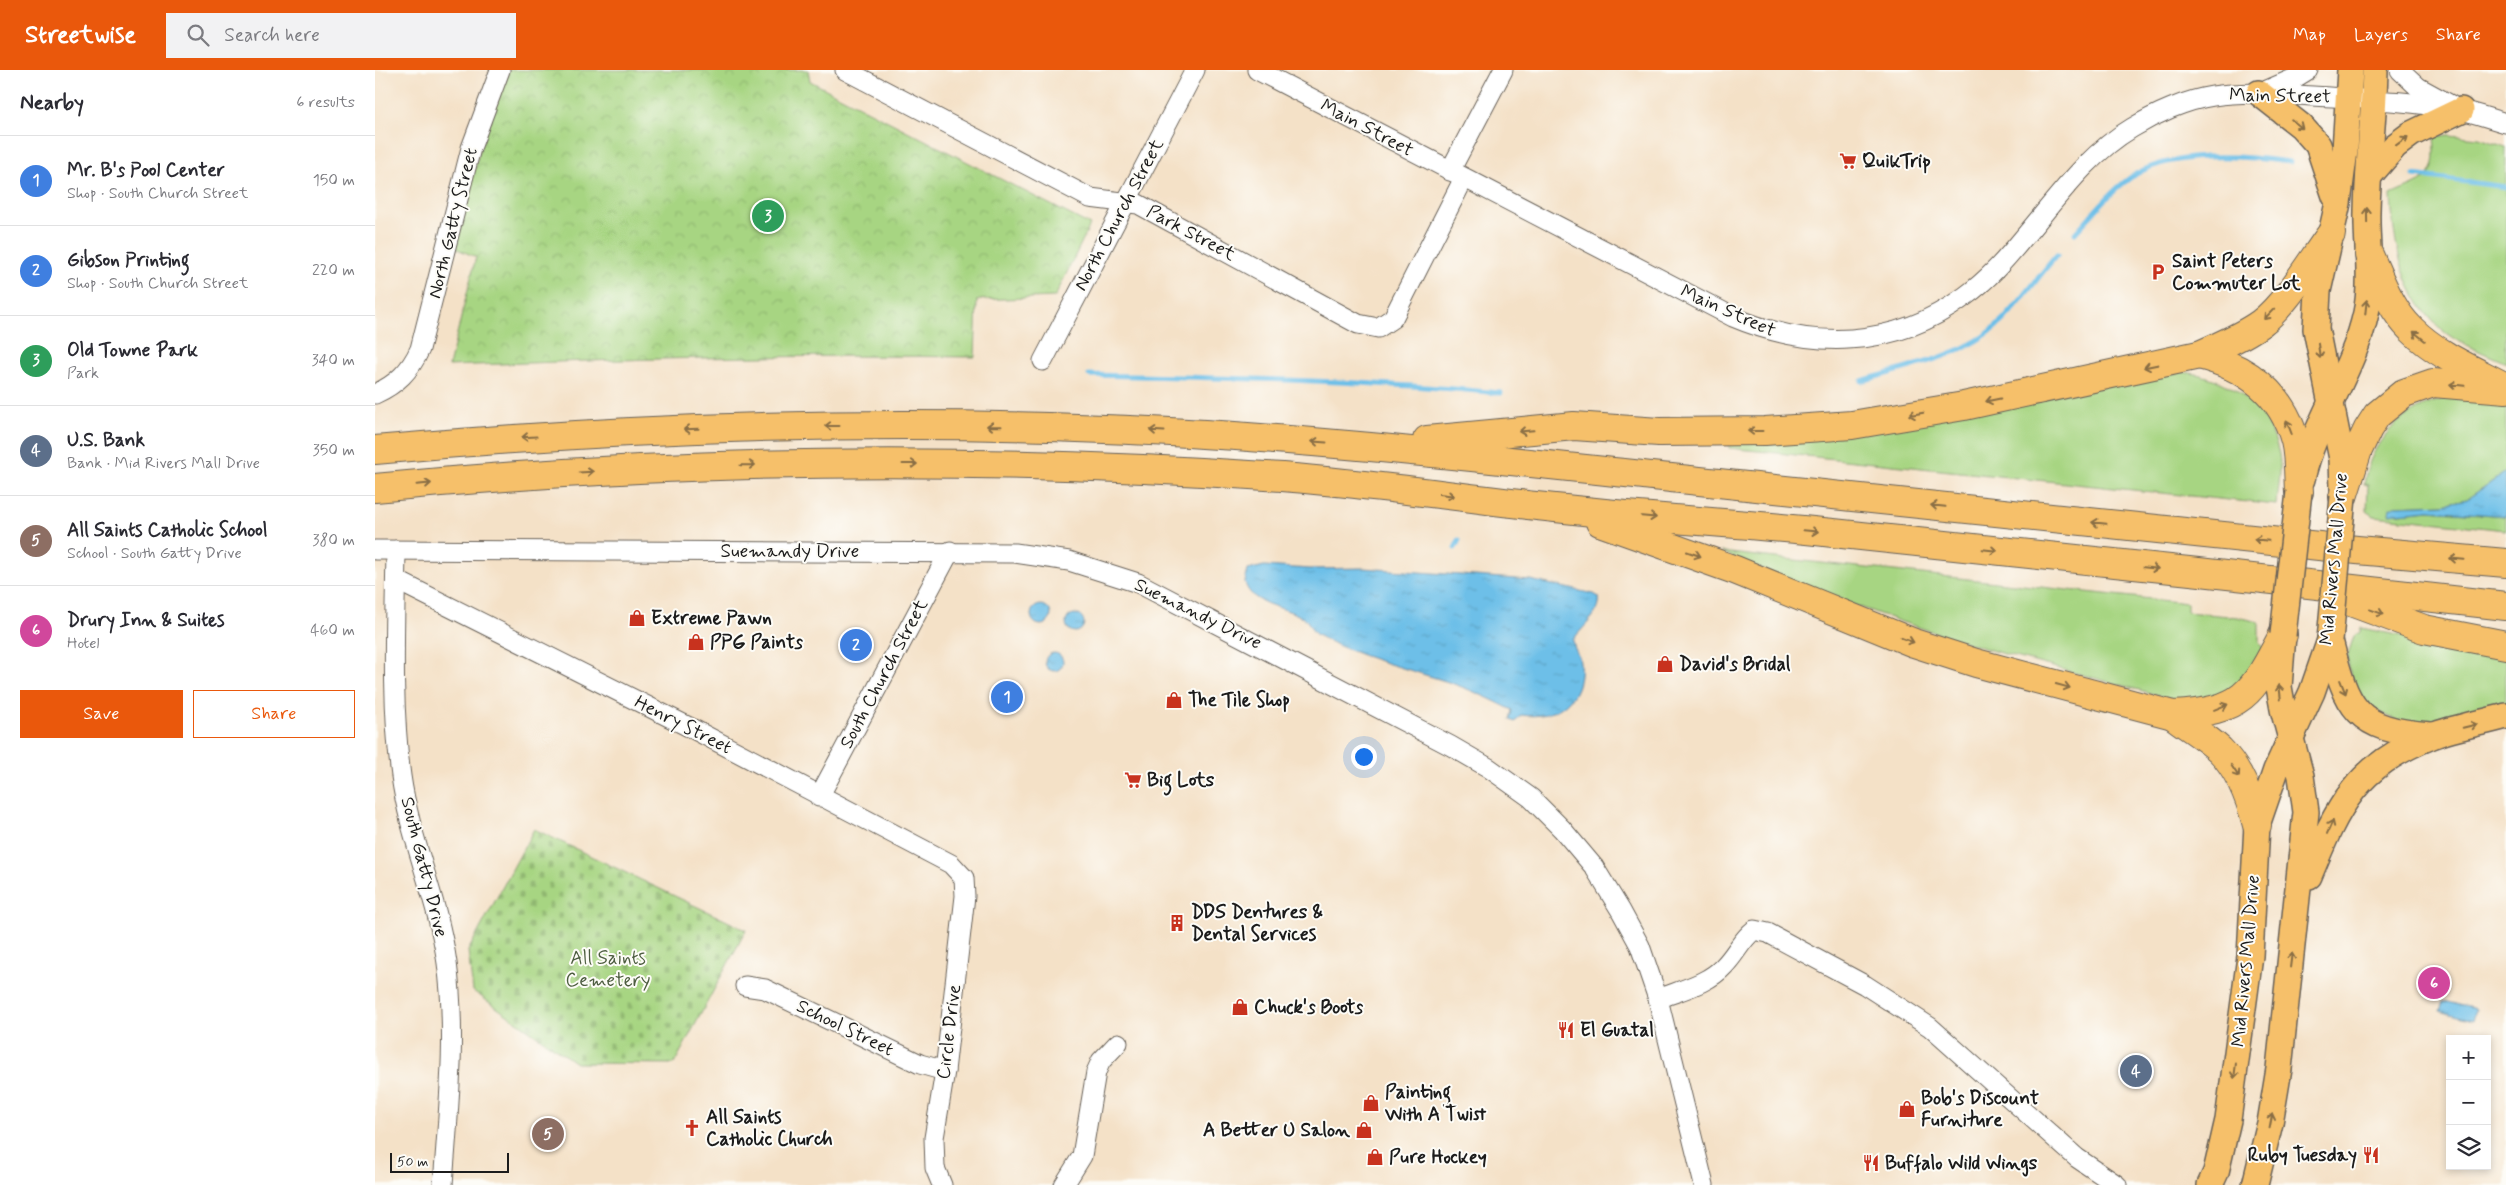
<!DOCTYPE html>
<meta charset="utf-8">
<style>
:root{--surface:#fff;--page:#f2f2f3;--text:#2b2b33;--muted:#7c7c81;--line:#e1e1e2;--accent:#ea580c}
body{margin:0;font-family:Mynerve,sans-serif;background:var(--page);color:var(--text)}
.controls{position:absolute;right:15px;bottom:15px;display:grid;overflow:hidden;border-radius:0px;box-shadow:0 2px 8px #0003}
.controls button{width:45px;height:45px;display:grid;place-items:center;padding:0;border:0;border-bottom:1px solid var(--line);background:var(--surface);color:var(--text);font:25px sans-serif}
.scale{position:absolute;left:15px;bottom:12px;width:119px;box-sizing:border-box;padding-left:5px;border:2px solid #1c1c1c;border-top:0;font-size:14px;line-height:18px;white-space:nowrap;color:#1c1c1c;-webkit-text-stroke:4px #fdfcf7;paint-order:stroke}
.you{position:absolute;left:988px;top:686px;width:18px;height:18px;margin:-12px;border:4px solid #fff;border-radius:50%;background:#1a73e8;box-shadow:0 0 0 8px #1a73e833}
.badge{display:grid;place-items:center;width:32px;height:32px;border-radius:50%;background:var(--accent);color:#fff;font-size:16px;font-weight:700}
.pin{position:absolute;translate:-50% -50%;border:2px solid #fff;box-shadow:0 1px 5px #0006}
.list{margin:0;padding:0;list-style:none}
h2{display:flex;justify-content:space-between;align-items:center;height:65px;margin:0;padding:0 20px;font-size:21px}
h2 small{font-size:16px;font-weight:400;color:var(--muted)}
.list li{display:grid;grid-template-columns:32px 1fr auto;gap:15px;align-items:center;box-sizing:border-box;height:90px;padding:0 20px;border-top:1px solid var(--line)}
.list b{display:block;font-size:19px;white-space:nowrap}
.list p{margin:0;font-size:16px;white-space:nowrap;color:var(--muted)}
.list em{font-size:16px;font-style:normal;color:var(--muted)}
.actions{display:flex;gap:10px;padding:15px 20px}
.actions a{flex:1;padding:11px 0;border:1px solid var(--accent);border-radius:0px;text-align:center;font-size:18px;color:var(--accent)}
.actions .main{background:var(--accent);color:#fff}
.icon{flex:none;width:28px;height:28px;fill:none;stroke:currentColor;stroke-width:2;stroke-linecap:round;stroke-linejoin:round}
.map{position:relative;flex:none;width:2131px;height:1115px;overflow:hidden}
header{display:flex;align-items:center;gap:30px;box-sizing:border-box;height:70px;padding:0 25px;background:var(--accent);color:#fff}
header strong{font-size:24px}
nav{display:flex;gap:28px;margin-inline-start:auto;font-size:18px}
.search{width:350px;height:45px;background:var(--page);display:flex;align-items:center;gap:12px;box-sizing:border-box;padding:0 18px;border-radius:0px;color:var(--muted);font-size:19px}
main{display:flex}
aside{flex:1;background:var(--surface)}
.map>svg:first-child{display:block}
.green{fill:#a7d582;stroke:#62784f}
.cemetery{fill:url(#cemetery-stones);stroke:#62784f}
.park{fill:url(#park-crowns);stroke:#62784f}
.water{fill:url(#water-ripples);stroke:#446e82}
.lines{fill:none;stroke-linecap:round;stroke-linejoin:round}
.stream{stroke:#6dbfe8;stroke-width:5}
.minor-casing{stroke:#686158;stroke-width:21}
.major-casing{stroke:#686158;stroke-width:28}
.highway-casing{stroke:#686158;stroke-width:30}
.minor{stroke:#fff;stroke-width:19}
.major{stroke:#f6c06b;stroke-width:25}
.highway{stroke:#f6c06b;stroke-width:28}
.major-bridge-casing{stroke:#686158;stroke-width:28;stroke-linecap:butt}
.major-bridge{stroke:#f6c06b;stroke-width:25}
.oneway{stroke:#896e44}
.labels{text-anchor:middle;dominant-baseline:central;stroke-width:4;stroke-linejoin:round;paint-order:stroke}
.street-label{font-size:19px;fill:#1c1c1c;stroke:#fdfcf7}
.poi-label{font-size:19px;font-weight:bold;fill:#1c1c1c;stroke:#fdfcf7;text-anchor:start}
.park-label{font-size:19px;fill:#4d5d40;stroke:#fdfcf7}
</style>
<header>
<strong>Streetwise</strong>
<div class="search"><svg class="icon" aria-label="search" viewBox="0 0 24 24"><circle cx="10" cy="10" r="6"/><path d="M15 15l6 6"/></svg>Search here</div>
<nav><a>Map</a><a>Layers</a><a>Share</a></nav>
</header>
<main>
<aside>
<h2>Nearby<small>6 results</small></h2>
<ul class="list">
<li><span class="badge" style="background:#3f7fe0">1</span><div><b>Mr. B's Pool Center</b><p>Shop · South Church Street</p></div><em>150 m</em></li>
<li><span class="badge" style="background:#3f7fe0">2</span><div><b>Gibson Printing</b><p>Shop · South Church Street</p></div><em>220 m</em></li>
<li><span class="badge" style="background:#2e9e5b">3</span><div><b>Old Towne Park</b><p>Park</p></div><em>340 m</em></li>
<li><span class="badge" style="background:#5c6f8a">4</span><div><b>U.S. Bank</b><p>Bank · Mid Rivers Mall Drive</p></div><em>350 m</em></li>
<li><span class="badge" style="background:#8d6e63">5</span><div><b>All Saints Catholic School</b><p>School · South Gatty Drive</p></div><em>380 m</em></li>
<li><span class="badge" style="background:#d1479c">6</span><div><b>Drury Inn &amp; Suites</b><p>Hotel</p></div><em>460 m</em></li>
</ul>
<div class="actions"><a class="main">Save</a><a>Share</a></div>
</aside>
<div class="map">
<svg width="2131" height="1115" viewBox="0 0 2131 1115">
<defs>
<pattern id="cemetery-stones" width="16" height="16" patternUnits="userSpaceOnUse" patternTransform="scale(1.25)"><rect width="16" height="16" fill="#a7d582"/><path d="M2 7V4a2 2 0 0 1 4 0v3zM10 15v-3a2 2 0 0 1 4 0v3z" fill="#8fb670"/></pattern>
<pattern id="park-crowns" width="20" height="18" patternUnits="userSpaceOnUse" patternTransform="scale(1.25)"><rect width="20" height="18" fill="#a7d582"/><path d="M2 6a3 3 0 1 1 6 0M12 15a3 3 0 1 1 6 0" fill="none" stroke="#8fb670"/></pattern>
<pattern id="water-ripples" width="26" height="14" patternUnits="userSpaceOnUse" patternTransform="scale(1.25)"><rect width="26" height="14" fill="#6dbfe8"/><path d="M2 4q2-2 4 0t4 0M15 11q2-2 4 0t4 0" fill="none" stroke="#5ea4c6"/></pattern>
</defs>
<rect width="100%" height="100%" fill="#fdfcf7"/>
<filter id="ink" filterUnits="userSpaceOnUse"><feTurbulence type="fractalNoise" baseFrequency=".02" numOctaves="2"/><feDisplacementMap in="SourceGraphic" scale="10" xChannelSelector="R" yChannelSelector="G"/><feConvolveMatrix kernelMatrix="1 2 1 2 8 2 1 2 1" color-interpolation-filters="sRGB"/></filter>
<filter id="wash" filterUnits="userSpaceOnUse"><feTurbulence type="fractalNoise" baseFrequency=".0096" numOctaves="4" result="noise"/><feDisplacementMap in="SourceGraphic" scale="20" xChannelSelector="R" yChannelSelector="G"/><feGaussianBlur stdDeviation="1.12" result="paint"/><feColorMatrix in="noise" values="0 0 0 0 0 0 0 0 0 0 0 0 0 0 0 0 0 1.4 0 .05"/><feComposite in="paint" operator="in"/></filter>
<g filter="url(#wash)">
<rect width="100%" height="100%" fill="#f4e1c7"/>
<g class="green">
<path d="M2074,65L2104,68L2131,77V293C2112,284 2089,276 2072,264C2029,231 2018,176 2016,125C2050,109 2064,111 2059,67Z"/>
<path d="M1807,302C1854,306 1894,337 1904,384C1907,400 1903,419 1902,435L1354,378V374Z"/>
<path d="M2073,328L2121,331L2131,336V402L2092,429L2069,434L2020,436L2014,444L2054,440L2131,446V460L1999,446L1992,441L1993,415L1989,414C1996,368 2029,338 2073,328Z"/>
<polygon points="1346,482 1812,533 1812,542 1863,547 1884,552 1884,573 1888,578 1877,604 1847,626 1809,632 1622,582 1527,552 1454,526"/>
<polygon points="1986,558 2131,586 2131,634 2050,655 2029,654 1995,637 1977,613 1972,587 1979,566 1985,562"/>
</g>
<polygon class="cemetery" points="159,759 371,860 299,994 201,993 98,921 93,881"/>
<path class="park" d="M134,0H433L435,11L715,155L680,227L602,230L600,287C424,284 249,289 74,296L101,187L80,178L104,82Z"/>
<g class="water">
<polygon points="2131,402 2131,446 2054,440 2014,444 2015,438 2020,436 2069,434 2092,429"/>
<path d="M889,496L935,499L988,498L1155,510L1219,524L1224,527C1227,543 1207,557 1198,570C1198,578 1204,584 1205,592C1209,630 1181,650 1146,645L1140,652L1135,650L1137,640C1116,629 1092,618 1070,611C1027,597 982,587 942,565C936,561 936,555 931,550C915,536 875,537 870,512L873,500Z"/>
<circle cx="666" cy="545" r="10"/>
<circle cx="700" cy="553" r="9"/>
<circle cx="679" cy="592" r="9"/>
<polygon points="2068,931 2101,939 2098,950 2065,941"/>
</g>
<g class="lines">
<g class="stream">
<polyline points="2039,105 2131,117"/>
<path d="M1700,163C1719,143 1738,118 1761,104C1801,80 1871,86 1915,92"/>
<path d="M714,305C852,308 989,310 1126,323"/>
<path d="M1487,311C1529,298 1590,286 1623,255C1642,238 1664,205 1682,185"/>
<polyline points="1080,478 1084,470"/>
</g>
</g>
</g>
<g filter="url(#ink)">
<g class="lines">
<g class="minor-casing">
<g id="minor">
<polyline points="470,0 715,128 763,134 983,254 1003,258 1018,248 1089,108"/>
<path d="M882,0L1358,247C1436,280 1519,279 1589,227C1613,210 1632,188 1650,166C1683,127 1713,84 1757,58C1780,44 1811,30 1838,26C1871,21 1904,24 1938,26C1987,29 2037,31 2085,40C2100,43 2116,49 2131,53"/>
<polyline points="2025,0 2043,17 2076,35"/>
<polyline points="1890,21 1920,8 1933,0"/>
<polyline points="1075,101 1128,0"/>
<polyline points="668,291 820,0"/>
<path d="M0,324C22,314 35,301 45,279L96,78L125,0"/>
<polyline points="0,480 640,483 694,491 763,513 1076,676 1114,698 1156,728 1187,759 1219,797 1246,841 1265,876 1283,929 1329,1115"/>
<path d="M21,480C20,554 16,631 26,706C35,770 63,829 72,893C82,966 73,1042 68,1115"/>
<polyline points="21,510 318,659 576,794 589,808 590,826 570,1001 559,1068 560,1098 567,1115"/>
<polyline points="444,727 575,481"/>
<polyline points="370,916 390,919 545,994 570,1001"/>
<path d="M1283,929C1305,920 1333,914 1349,896C1361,884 1366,870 1379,860L1393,863L1490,915L1555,957L1702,1088L1742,1115"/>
<polyline points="689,1115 707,1086 721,1002 726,991 743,973"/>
</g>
</g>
<g class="major-casing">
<g id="major">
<polyline points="1884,23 1926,56 1943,75 1960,126"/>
<polyline points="1994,106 2020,76 2036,64 2086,40"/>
<path d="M1927,409C1940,350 1978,302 1991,243C1998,210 1991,174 1992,141C1993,94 1999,47 2000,0"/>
<polyline points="1968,419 1967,389 1941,259 1943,221 1963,133 1970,80 1975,0"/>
<path d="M1955,570C1972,639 1980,660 2056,665"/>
<path d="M1934,806C1963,735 1981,696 2057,666C2080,657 2107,653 2131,646"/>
<polyline points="1835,1115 1841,1102 1853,1050 1875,886 1882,755 1901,700 1937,622 1955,570"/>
<polyline points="1880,1115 1895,1053 1904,999 1931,742 1926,706 1908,639 1904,617 1908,565"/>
</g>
</g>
<g class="highway-casing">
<g id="highway">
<path d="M1994,185C2005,209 2016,240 2036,259C2061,284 2094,298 2125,314"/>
<path d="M1824,285C1871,297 1907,322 1920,371C1924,387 1923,406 1924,422"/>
<path d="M1052,370L1199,356L1284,362L1390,361L1477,355L1589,336L1824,285C1845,276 1868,266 1886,253C1912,233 1936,191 1956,164"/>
<path d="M0,380C242,358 486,349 729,359C919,366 1107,388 1296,408C1524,432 1753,456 1982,480L2131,493"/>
<path d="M0,418C296,389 595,386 891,406C991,412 1090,429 1190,439C1279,449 1369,453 1458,463C1682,486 1907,511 2131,536"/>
<polyline points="1968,427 1983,380 1993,359 2002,345 2029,323 2058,313 2131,319"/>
<path d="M1225,452L1360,500L1539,573L1601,593L1798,645C1869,641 1877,624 1908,565"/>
<polyline points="1965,528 2049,559 2131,575"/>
<path d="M1798,645C1813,657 1831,667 1845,680C1865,700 1875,728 1882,755"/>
</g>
</g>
<use href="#minor" class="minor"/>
<use href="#major" class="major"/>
<use href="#highway" class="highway"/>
<g class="major-bridge-casing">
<g id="major-bridge">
<polyline points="1908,565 1924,422"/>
<polyline points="1955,570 1968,427"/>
</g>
</g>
<use href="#major-bridge" class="major-bridge"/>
</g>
<defs><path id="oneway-shaft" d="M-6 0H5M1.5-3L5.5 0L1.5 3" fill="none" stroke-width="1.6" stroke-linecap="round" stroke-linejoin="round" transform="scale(1.25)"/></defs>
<g class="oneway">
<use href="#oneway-shaft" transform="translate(1922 54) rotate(39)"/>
<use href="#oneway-shaft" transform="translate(2027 71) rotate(-36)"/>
<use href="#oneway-shaft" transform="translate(1992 145) rotate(-91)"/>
<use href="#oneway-shaft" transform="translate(1991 237) rotate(-84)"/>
<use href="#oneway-shaft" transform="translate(1894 244) rotate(134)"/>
<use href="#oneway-shaft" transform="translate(2044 266) rotate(-141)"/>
<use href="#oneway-shaft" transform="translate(1944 281) rotate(82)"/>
<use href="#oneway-shaft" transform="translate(1776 296) rotate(168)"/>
<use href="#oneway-shaft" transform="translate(2082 315) rotate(-174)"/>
<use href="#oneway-shaft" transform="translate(1618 330) rotate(168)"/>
<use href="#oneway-shaft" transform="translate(1541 344) rotate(170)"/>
<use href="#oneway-shaft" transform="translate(457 356) rotate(180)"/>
<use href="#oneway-shaft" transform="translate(619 356) rotate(-179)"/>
<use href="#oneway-shaft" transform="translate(1914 357) rotate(-111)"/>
<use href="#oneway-shaft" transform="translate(316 359) rotate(178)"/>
<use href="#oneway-shaft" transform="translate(782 361) rotate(-177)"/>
<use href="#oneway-shaft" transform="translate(1151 361) rotate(175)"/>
<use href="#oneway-shaft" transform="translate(1380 361) rotate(180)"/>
<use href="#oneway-shaft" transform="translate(154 367) rotate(177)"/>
<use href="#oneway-shaft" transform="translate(944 372) rotate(-176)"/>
<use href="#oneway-shaft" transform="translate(535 394)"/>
<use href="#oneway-shaft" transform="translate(373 395) rotate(-1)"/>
<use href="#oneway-shaft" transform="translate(211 402) rotate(-3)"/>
<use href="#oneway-shaft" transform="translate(49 414) rotate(-5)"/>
<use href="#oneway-shaft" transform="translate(1072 425) rotate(7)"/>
<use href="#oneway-shaft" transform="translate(1563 436) rotate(-174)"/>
<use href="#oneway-shaft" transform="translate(1274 447) rotate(5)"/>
<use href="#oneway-shaft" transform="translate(1724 453) rotate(-174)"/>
<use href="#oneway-shaft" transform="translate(1436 461) rotate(5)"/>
<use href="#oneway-shaft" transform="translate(1886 470) rotate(-174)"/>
<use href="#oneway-shaft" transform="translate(1615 480) rotate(6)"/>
<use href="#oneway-shaft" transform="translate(1319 484) rotate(19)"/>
<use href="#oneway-shaft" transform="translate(2082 489) rotate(-175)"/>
<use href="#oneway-shaft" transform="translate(1776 498) rotate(6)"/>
<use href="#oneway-shaft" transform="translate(2002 542) rotate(20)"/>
<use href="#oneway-shaft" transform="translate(1532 570) rotate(20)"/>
<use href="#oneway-shaft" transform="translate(1688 616) rotate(15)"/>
<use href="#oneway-shaft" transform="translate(1968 617) rotate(68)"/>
<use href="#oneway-shaft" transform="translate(1905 622) rotate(-96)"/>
<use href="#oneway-shaft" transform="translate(1846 637) rotate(-22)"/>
<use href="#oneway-shaft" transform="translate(2095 656) rotate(-14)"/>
<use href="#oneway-shaft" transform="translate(1860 701) rotate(56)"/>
<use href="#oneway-shaft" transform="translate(1955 757) rotate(-66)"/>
<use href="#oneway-shaft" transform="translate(1916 890) rotate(-83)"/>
<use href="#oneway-shaft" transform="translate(1860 1001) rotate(97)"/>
<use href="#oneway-shaft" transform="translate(1896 1051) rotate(-79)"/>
</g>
</g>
<defs>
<g id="supermarket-bare" transform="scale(1.35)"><path d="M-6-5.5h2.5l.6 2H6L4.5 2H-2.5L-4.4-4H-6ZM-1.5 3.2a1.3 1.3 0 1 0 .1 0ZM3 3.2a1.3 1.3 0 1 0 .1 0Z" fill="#c8321e" stroke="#fdfcf7" stroke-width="2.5" paint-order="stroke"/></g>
<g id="parking-bare" transform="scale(1.35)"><path d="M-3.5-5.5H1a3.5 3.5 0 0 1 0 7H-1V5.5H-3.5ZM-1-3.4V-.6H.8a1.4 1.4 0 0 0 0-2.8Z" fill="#c8321e" stroke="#fdfcf7" stroke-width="2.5" paint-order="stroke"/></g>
<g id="shop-bare" transform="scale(1.35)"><path d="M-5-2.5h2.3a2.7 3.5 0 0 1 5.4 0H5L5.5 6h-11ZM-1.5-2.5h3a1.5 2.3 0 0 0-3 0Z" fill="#c8321e" stroke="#fdfcf7" stroke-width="2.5" paint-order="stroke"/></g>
<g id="building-bare" transform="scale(1.35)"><path d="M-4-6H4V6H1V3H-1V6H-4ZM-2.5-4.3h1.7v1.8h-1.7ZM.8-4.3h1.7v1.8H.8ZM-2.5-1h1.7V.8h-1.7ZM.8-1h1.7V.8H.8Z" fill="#c8321e" stroke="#fdfcf7" stroke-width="2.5" paint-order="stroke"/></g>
<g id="restaurant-bare" transform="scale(1.35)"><path d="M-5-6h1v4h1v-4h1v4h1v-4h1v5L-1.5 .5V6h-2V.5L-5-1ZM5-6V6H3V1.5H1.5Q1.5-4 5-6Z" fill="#c8321e" stroke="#fdfcf7" stroke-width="2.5" paint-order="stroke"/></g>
<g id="church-bare" transform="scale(1.35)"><path d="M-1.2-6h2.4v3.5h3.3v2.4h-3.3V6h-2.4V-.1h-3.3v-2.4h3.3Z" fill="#c8321e" stroke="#fdfcf7" stroke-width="2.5" paint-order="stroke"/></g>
</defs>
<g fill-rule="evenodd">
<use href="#supermarket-bare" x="1473" y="91"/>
<use href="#parking-bare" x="1783" y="202"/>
<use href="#shop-bare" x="262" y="548"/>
<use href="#shop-bare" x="321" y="572"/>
<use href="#shop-bare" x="1290" y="594"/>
<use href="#shop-bare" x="799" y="630"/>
<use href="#supermarket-bare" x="758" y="710"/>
<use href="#building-bare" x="802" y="853"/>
<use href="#shop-bare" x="865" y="937"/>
<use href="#restaurant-bare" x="1191" y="960"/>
<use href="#shop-bare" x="996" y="1033"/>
<use href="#shop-bare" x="1532" y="1039"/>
<use href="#church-bare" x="317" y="1058"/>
<use href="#shop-bare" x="989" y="1060"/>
<use href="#restaurant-bare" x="1996" y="1085"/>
<use href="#shop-bare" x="1000" y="1087"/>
<use href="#restaurant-bare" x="1496" y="1093"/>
</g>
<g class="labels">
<g class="street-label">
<text transform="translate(1905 26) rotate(1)">Main Street</text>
<text transform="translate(992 58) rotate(28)">Main Street</text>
<text transform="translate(744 145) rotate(-62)">North Church Street</text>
<text transform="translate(78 153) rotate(-76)">North Gatty Street</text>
<text transform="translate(816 163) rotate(28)">Park Street</text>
<text transform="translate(1353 241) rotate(24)">Main Street</text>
<text x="415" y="481">Suemandy Drive</text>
<text transform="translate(1959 489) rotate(-85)">Mid Rivers Mall Drive</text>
<text transform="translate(823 544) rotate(26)">Suemandy Drive</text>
<text transform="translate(509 604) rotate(-62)">South Church Street</text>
<text transform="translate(308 655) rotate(27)">Henry Street</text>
<text transform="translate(49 797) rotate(76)">South Gatty Drive</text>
<text transform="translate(1871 891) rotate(-85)">Mid Rivers Mall Drive</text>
<text transform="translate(470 958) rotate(26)">School Street</text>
<text transform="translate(574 962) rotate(-83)">Circle Drive</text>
</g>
<g class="poi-label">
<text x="1487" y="91">QuikTrip</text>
<text x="1797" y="191">Saint Peters<tspan x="1797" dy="22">Commuter Lot</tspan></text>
<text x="276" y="548">Extreme Pawn</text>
<text x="335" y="572">PPG Paints</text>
<text x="1304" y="594">David's Bridal</text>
<text x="813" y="630">The Tile Shop</text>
<text x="772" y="710">Big Lots</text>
<text x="816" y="842">DDS Dentures &amp;<tspan x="816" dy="22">Dental Services</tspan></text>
<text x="879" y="937">Chuck's Boots</text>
<text x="1205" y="960">El Guatal</text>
<text x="1010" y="1022">Painting<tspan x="1010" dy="22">With A Twist</tspan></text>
<text x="1546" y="1028">Bob's Discount<tspan x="1546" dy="22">Furniture</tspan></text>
<text x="331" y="1047">All Saints<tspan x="331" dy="22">Catholic Church</tspan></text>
<text x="975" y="1060" text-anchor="end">A Better U Salon</text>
<text x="1982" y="1085" text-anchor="end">Ruby Tuesday</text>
<text x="1014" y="1087">Pure Hockey</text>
<text x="1510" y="1093">Buffalo Wild Wings</text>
</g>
<g class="park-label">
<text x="233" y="888">All Saints<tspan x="233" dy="22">Cemetery</tspan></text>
</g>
</g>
</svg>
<div class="controls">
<button>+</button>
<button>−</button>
<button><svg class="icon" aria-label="layers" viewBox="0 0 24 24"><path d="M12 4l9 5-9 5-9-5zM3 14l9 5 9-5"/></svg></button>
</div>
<div class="scale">50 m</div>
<div class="you"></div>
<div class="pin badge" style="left:632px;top:627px;background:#3f7fe0">1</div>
<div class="pin badge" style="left:481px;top:575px;background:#3f7fe0">2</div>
<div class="pin badge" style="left:393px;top:146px;background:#2e9e5b">3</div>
<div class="pin badge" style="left:1761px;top:1001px;background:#5c6f8a">4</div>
<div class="pin badge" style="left:173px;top:1064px;background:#8d6e63">5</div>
<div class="pin badge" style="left:2059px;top:913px;background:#d1479c">6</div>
</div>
</main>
